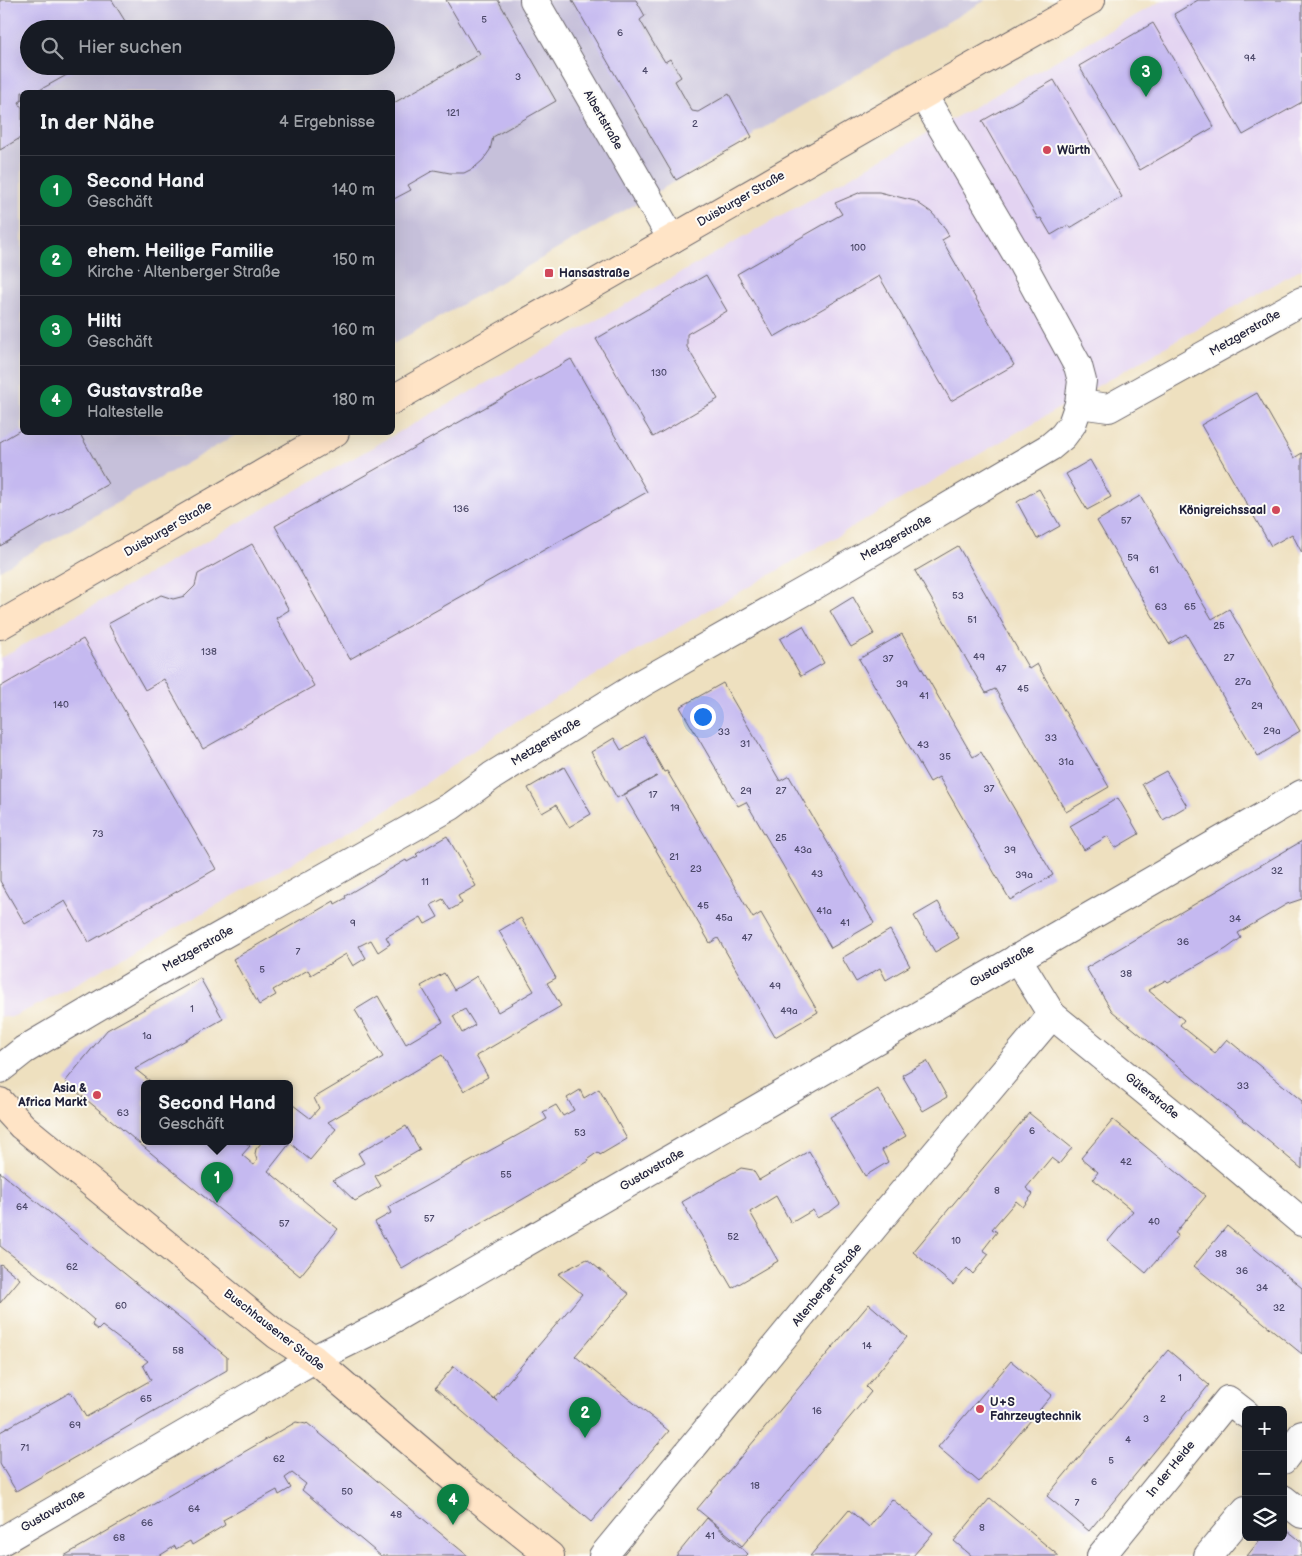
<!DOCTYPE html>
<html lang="de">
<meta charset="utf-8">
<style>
:root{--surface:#171b24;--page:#20242c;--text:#f1f3f6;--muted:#9ea1a6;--line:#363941;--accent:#0b8043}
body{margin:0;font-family:"Balsamiq Sans",sans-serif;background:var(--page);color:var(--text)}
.controls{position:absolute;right:15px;bottom:15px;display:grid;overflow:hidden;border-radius:8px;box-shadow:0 5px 20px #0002}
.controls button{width:45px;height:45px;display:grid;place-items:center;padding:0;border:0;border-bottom:1px solid var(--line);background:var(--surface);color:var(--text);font:25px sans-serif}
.you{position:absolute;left:702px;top:716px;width:18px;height:18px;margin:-12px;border:4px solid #fff;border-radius:50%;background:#1a73e8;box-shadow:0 0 0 8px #1a73e833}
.badge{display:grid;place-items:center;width:32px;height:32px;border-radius:50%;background:var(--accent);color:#fff;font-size:16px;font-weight:700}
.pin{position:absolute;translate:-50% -41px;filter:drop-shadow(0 1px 2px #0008)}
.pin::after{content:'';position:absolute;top:26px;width:18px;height:15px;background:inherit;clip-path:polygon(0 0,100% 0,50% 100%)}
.popup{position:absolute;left:141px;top:1080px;width:152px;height:65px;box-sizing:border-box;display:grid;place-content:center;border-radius:8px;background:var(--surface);filter:drop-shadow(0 1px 4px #0005);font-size:16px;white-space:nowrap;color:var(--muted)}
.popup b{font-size:19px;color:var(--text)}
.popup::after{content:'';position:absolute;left:50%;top:100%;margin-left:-10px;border:10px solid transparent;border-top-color:var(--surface)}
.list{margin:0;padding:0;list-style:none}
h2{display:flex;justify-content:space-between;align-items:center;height:65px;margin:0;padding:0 20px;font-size:21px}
h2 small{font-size:16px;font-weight:400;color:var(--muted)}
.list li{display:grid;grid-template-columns:32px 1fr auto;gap:15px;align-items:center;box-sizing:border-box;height:70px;padding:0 20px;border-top:1px solid var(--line)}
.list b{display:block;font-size:19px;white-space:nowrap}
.list p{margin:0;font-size:16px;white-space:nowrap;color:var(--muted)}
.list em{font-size:16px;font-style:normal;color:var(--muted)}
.icon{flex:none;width:28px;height:28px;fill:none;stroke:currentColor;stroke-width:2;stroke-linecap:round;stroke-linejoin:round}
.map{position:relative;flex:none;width:1302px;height:1556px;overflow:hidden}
.search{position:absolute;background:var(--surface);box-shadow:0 5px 20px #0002;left:20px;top:20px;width:375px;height:55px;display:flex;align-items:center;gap:12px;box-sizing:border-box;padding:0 18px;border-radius:28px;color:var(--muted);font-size:19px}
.panel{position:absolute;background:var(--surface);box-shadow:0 5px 20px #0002;left:20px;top:90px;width:375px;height:345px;border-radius:8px}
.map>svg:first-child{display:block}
.built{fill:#e3d3f2}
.industrial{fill:#c6c0da;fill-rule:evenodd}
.building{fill:#c5b9f0;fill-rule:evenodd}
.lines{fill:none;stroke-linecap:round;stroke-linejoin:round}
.street-casing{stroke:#696469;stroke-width:30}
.secondary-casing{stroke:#696469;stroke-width:30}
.street{stroke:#fff;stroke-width:28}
.secondary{stroke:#ffe4c6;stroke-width:28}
.poi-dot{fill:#d1495b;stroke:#fdfcf7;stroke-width:2}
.labels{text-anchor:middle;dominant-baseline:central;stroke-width:4;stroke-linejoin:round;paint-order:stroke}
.number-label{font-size:10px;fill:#4b4868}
.street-label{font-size:12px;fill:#22223b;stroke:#fdfcf7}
.poi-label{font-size:12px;font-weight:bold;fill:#22223b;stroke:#fdfcf7;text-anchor:start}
</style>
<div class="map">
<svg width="1302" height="1556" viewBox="0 0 1302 1556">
<rect width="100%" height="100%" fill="#fdfcf7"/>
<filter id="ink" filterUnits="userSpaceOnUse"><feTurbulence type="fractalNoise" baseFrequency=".02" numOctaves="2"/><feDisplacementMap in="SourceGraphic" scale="10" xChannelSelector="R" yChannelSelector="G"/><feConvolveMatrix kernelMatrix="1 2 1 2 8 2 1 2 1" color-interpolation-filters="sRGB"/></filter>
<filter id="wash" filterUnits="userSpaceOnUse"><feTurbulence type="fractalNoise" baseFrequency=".0096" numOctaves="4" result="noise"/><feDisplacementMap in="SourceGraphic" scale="20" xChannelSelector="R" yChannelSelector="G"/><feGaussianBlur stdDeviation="1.12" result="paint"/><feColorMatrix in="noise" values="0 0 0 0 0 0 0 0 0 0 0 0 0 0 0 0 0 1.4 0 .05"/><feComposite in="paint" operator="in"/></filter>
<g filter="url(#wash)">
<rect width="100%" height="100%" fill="#eee0bf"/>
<polygon class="built" points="1163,0 1302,0 1302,268 518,720 390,808 42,1003 12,1017 0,1017 0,658"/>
<path class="industrial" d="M0,0H986L753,134L754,136L393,344L392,92H22V432L239,433L0,570ZM29,29H386V66H29Z"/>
<g id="blocks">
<g class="building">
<polygon points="0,0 112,0 130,29 29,29 29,66 83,66 36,92 22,92 22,100 19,102 22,108 22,137 0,150"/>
<polygon points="446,0 498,0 556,101 493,137 490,150 483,160 474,168 464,173 450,173 434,170 408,185 411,190 392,200 392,104 480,54 478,50 476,51"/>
<polygon points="572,0 636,0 645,16 640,20 652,41 665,62 670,59 681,77 675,81 692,111 698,112 729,94 752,137 676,180"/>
<polygon points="1198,0 1302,0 1302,102 1243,135 1174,14"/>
<polygon points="1153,23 1214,127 1140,170 1079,66"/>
<polygon points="1054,80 1122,197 1070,228 1068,225 1051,235 1041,218 1038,219 982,121"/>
<polygon points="861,192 879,192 915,201 931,212 942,224 949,236 942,240 1014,365 951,401 879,276 774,337 737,274 842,214 835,203"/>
<polygon points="706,275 727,311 687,334 687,347 718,399 653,437 596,339"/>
<polygon points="571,359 647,492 350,659 275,526"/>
<polygon points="1257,393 1294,458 1302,453 1302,553 1292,534 1271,546 1201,425"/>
<polygon points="22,429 22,432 70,432 70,435 79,432 108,484 0,546 0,442"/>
<polygon points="1090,460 1111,497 1087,510 1066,474"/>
<polygon points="1039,489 1060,526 1037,539 1017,502"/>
<polygon points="1140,496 1212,619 1229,609 1300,731 1258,756 1186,634 1169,644 1097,521"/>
<polygon points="252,544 289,610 276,618 314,686 203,749 164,679 145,690 108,624 161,595 173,599 185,596 195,586 198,574"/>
<polygon points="958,546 1029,669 1037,664 1109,787 1066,812 995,689 986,693 915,571"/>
<polygon points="853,597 874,634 851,647 830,611"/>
<polygon points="803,626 824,663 801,676 780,639"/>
<polygon points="902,634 973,757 981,752 1053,875 1010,900 939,777 930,782 859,659"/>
<polygon points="83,639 216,869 89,942 65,901 25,924 0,881 0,687"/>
<polygon points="723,683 780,781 789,776 874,923 831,948 746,802 738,806 680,707"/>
<polygon points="644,736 664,772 667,771 753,918 761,913 818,1012 775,1037 718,938 710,943 624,795 657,776 617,798 591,752 614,738 621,750"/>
<polygon points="564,767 591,814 569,827 556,805 542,813 528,788"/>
<polygon points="1166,771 1187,806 1163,820 1142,784"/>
<polygon points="1118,798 1139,834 1115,848 1108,836 1084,850 1070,826"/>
<polygon points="447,836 476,886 458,896 462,903 450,910 443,899 431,905 438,917 425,924 421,917 386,937 390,944 378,952 371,940 359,946 366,958 353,966 346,954 311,975 308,970 273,990 276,995 259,1005 233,959 334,901 335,904 346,898 345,896 406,860 407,862 418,856 416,854"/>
<polygon points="1302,841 1302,899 1287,904 1238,933 1241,938 1226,949 1168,982 1166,980 1148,990 1184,1020 1180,1025 1215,1053 1227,1039 1302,1101 1302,1169 1112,1011 1086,968"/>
<polygon points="938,902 959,938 935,952 914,916"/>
<path d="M521,918L556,978L547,983L561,1006L476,1056L488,1077L464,1091L442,1055L328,1122L336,1129L310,1160L290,1143L268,1171L338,1229L300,1276L65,1082L107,1030L200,978L223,1019L135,1069L154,1084H144V1142H245L250,1146L242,1155L254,1165L257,1160L255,1154L256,1149L262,1142H290V1109L293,1105L310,1118L319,1108L314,1098L383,1057L355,1010L378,996L406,1044L443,1022L421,986L444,973L454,990L477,976L498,1012L534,991L499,931ZM465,1009L475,1025L462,1033L453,1016Z"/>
<polygon points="890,930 910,966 886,980 880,968 856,982 842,958"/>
<polygon points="927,1061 947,1097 923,1111 902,1075"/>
<polygon points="599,1089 627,1139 600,1155 598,1152 588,1159 589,1161 402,1269 375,1222 391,1213 388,1207 547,1119 543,1112 556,1105 563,1116 574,1110 567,1098 580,1090 584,1098"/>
<polygon points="878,1089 906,1136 882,1150 888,1162 865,1176 830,1117"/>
<polygon points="1029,1113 1072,1148 1059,1164 1051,1158 1026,1188 1033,1194 1023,1207 1016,1201 992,1229 997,1232 983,1250 989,1254 973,1274 967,1268 953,1285 913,1252"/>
<polygon points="1113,1120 1206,1196 1175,1233 1178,1235 1146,1273 1108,1241 1133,1211 1093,1179 1098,1172 1081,1158"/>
<polygon points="406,1126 420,1150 375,1176 381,1186 355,1201 333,1180 364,1163 358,1153"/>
<polygon points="809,1151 840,1204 831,1211 817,1218 813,1210 791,1223 776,1196 750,1212 778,1261 732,1288 682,1202 741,1168 753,1170 759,1180"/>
<polygon points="0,1172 227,1357 227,1370 16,1491 0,1464 0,1432 71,1392 86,1417 151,1380 143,1365 148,1361 102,1326 98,1330 92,1325 94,1320 79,1307 0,1246"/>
<polygon points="1227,1226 1302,1288 1302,1354 1194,1266"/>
<polygon points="587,1259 629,1294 575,1356 669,1431 591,1522 435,1388 454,1366 499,1403 494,1398 582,1294 558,1274"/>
<polygon points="1,1264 20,1279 0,1303 0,1265"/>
<polygon points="869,1304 907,1337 866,1387 871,1392 742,1546 697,1509"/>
<polygon points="1168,1350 1209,1385 1089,1531 1047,1496"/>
<polygon points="1011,1361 1052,1395 979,1482 938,1447"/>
<polygon points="296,1422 306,1424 307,1423 468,1556 381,1556 302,1490 306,1484 292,1473 285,1478 291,1488 279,1495 277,1490 223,1520 225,1525 192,1545 190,1541 176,1549 175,1546 159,1556 64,1556"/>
<polygon points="990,1498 1010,1515 1059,1556 972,1556 954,1541"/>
<polygon points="892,1499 933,1533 913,1556 810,1556 849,1510 869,1527"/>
<polygon points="707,1518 748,1554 746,1556 676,1556"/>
<polygon points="1283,1527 1302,1542 1302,1556 1247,1556 1262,1537 1283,1537"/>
</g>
</g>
</g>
<g filter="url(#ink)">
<use href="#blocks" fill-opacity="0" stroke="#696469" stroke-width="1"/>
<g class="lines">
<g class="street-casing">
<g id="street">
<polyline points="534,0 672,239"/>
<polyline points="1079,404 1109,408 1302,301"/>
<polyline points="1017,958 1052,1015 1188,1126 1302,1222"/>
<polyline points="0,1069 24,1050 151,975 451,806 492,776 642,683 815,585 1050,447 1063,436 1072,424 1079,404 1082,381 1078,366 1023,265 923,95"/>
<polyline points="1283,1460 1302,1435"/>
<polyline points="1283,1499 1302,1514"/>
<polyline points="0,1542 314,1359 381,1326 1302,794"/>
<polyline points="603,1556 882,1217 1052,1015"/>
<polyline points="1101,1556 1228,1400 1246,1414"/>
<polyline points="1208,1556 1246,1510"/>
</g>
</g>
<g class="secondary-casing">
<g id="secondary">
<polyline points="392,400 935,88 1091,0"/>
<polyline points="0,625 335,432"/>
<polyline points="0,1102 22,1126 277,1335 314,1359 455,1480 550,1556"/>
</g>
</g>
<use href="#street" class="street"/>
<use href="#secondary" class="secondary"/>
</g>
</g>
<g class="poi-dot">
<circle cx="1047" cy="150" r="5"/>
<rect x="544" y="268" width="10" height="10" rx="2.5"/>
<circle cx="1276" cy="510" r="5"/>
<circle cx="97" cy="1095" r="5"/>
<circle cx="980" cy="1409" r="5"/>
</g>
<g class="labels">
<g class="number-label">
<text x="484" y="20">5</text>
<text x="620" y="33">6</text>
<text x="1250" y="58">94</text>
<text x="645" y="71">4</text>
<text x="518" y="77">3</text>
<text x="453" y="113">121</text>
<text x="695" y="124">2</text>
<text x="858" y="248">100</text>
<text x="659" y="373">130</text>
<text x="461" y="509">136</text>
<text x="1126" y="521">57</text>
<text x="1133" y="558">59</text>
<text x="1154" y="570">61</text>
<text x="958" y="596">53</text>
<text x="1161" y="607">63</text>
<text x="1190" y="607">65</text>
<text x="972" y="620">51</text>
<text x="1219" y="626">25</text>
<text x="209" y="652">138</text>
<text x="979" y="657">49</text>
<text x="1229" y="658">27</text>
<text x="888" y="659">37</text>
<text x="1001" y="669">47</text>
<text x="1243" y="682">27a</text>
<text x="902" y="684">39</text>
<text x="1023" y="689">45</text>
<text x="924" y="696">41</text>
<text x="61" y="705">140</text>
<text x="1257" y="706">29</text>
<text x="1272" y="731">29a</text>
<text x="724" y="732">33</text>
<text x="1051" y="738">33</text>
<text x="745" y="744">31</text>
<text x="923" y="745">43</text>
<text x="945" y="757">35</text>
<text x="1066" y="762">31a</text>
<text x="989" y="789">37</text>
<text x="746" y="791">29</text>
<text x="781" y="791">27</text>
<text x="653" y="795">17</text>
<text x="675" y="808">19</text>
<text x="98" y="834">73</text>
<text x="781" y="838">25</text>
<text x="803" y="850">43a</text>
<text x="1010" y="850">39</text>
<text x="674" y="857">21</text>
<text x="696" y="869">23</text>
<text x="1277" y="871">32</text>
<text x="817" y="874">43</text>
<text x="1024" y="875">39a</text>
<text x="425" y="882">11</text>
<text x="703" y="906">45</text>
<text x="824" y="911">41a</text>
<text x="724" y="918">45a</text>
<text x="1235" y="919">34</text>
<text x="353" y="923">9</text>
<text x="845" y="923">41</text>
<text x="747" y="938">47</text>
<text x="1183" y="942">36</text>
<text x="298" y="952">7</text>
<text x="262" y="970">5</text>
<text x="1126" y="974">38</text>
<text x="775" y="986">49</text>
<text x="192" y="1009">1</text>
<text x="789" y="1011">49a</text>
<text x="147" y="1036">1a</text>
<text x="1243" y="1086">33</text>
<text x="123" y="1113">63</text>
<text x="1032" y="1131">6</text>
<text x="580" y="1133">53</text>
<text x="1126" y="1162">42</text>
<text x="506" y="1175">55</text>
<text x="997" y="1191">8</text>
<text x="22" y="1207">64</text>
<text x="429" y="1219">57</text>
<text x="1154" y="1222">40</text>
<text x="284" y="1224">57</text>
<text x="733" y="1237">52</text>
<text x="956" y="1241">10</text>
<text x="1221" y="1254">38</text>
<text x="72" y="1267">62</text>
<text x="1242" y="1271">36</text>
<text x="1262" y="1288">34</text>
<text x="121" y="1306">60</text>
<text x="1279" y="1308">32</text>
<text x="867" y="1346">14</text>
<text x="178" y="1351">58</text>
<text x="1180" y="1378">1</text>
<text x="146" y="1399">65</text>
<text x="1163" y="1399">2</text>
<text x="817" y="1411">16</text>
<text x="1146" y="1419">3</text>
<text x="75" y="1425">69</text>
<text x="1128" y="1440">4</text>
<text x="25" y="1448">71</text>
<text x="279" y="1459">62</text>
<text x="1111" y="1461">5</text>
<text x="1094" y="1482">6</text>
<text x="755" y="1486">18</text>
<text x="347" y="1492">50</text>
<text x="1077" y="1503">7</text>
<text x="194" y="1509">64</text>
<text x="396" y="1515">48</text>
<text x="147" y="1523">66</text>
<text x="982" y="1528">8</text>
<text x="710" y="1536">41</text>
<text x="119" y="1538">68</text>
</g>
<g class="street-label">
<text transform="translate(603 120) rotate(60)">Albertstraße</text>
<text transform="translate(741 199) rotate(-30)">Duisburger Straße</text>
<text transform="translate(1245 333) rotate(-30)">Metzgerstraße</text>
<text transform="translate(168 529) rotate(-30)">Duisburger Straße</text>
<text transform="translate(896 538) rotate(-30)">Metzgerstraße</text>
<text transform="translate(546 742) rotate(-32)">Metzgerstraße</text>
<text transform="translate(198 949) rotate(-30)">Metzgerstraße</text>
<text transform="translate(1002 966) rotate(-30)">Gustavstraße</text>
<text transform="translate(1152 1096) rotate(39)">Güterstraße</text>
<text transform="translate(652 1170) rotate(-30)">Gustavstraße</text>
<text transform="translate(827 1285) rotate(-51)">Altenberger Straße</text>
<text transform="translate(274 1330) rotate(38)">Buschhausener Straße</text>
<text transform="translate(1171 1469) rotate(-51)">In der Heide</text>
<text transform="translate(53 1511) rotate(-30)">Gustavstraße</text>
</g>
<g class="poi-label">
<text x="1057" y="150">Würth</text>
<text x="559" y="273">Hansastraße</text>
<text x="1266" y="510" text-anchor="end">Königreichssaal</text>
<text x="87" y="1088" text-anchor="end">Asia &amp;<tspan x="87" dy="14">Africa Markt</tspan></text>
<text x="990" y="1402">U+S<tspan x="990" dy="14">Fahrzeugtechnik</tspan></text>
</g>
</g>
</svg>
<div class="controls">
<button>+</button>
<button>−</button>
<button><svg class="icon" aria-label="layers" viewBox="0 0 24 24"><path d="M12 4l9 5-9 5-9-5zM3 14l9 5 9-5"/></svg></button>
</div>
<div class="you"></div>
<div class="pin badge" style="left:217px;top:1203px">1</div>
<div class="popup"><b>Second Hand</b>Geschäft</div>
<div class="pin badge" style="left:585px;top:1438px">2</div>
<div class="pin badge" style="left:1146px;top:97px">3</div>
<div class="pin badge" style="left:453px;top:1525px">4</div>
<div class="search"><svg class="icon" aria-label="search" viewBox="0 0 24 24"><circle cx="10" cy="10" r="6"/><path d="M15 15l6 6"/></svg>Hier suchen</div>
<section class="panel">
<h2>In der Nähe<small>4 Ergebnisse</small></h2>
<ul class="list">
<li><span class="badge">1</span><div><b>Second Hand</b><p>Geschäft</p></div><em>140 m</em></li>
<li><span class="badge">2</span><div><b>ehem. Heilige Familie</b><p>Kirche · Altenberger Straße</p></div><em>150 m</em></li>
<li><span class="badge">3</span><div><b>Hilti</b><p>Geschäft</p></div><em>160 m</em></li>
<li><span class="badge">4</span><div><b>Gustavstraße</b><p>Haltestelle</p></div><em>180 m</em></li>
</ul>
</section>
</div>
